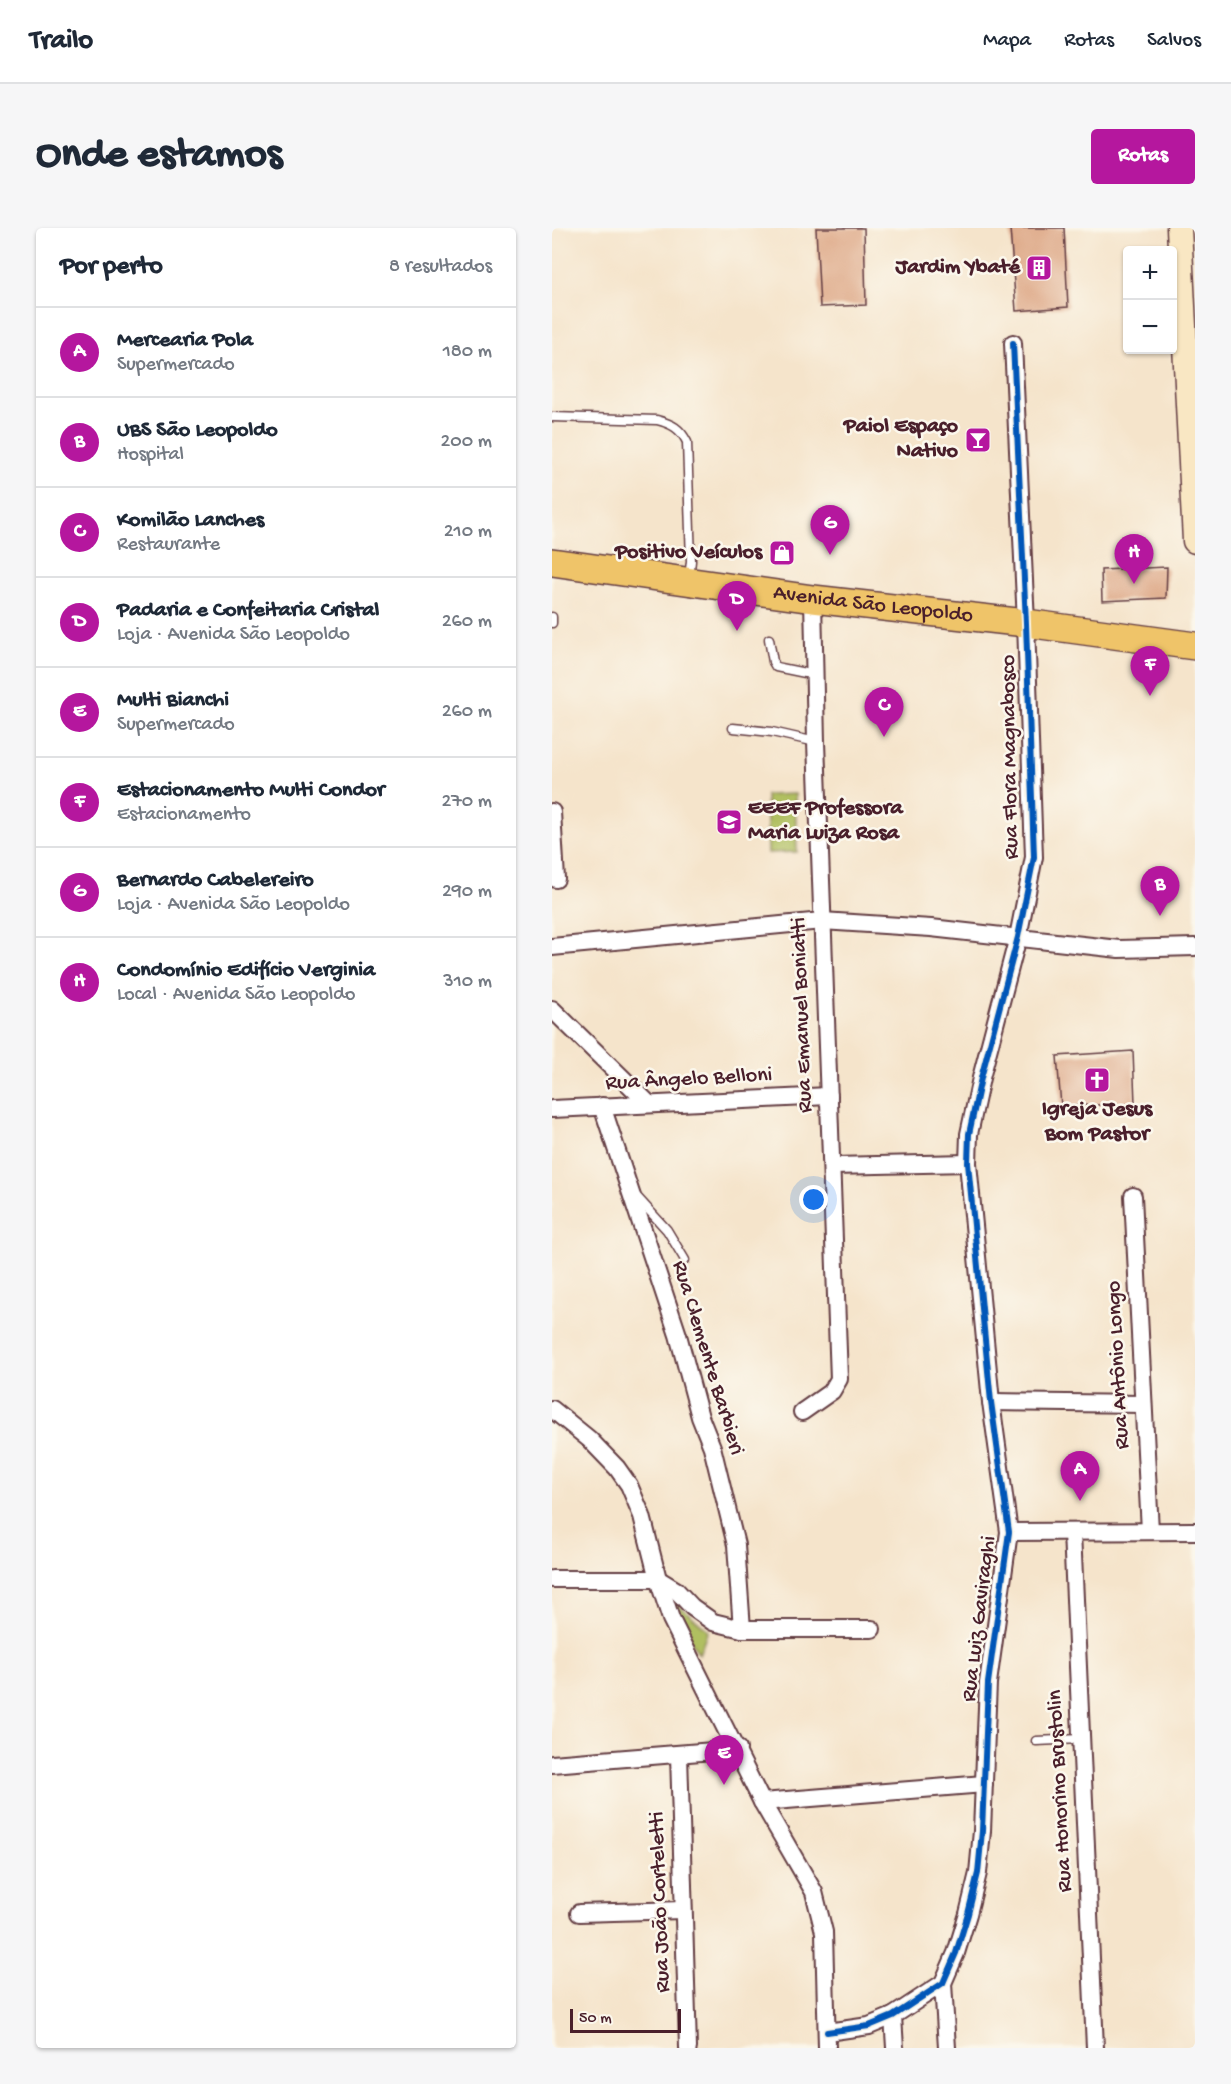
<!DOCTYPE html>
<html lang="pt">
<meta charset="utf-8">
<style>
:root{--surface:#fff;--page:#f6f6f7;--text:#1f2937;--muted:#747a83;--line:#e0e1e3;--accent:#b5179e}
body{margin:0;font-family:"Gochi Hand",sans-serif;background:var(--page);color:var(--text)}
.controls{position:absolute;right:18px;top:18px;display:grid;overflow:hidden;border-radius:6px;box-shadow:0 2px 4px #0004}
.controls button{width:54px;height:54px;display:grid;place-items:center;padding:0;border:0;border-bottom:2px solid var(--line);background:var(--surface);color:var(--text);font:30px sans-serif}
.scale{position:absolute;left:18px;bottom:15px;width:111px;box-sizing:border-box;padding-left:6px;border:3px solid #4a1f2b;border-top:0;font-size:16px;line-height:21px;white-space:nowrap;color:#4a1f2b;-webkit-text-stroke:4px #fbf7ec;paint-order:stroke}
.you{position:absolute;left:262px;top:972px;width:21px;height:21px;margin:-15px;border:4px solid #fff;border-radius:50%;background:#1a73e8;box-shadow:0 0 0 9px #1a73e833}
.badge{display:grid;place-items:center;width:39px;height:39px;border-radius:50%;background:var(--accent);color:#fff;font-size:20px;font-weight:700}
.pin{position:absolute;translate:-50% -50px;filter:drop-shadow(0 2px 3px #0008)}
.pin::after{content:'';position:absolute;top:32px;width:21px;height:18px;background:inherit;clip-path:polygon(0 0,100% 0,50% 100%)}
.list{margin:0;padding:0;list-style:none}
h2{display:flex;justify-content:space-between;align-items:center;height:78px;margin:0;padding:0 24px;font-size:26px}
h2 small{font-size:20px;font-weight:400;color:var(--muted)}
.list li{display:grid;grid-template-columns:39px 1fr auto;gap:18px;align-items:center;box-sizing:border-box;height:90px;padding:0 24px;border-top:2px solid var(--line)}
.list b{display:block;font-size:22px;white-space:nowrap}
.list p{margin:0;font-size:20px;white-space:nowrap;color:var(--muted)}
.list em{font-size:20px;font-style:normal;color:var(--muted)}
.map{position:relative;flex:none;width:643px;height:1820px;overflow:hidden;border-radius:6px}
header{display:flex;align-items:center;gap:36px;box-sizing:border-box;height:84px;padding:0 30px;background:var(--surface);border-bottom:2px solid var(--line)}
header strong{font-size:28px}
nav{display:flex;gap:33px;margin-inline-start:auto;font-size:21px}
.intro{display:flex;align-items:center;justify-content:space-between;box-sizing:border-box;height:144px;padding:0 36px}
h1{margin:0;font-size:42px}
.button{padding:15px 27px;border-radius:6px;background:var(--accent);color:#fff;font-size:21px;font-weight:700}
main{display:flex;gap:36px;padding:0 36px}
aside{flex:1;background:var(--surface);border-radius:6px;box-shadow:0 2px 4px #0004}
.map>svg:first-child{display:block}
.green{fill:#b0bf61;stroke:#7d6f46;stroke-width:1.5}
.building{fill:#dca380}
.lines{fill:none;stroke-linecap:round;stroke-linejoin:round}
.lane-casing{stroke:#643d43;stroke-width:11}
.street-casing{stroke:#643d43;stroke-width:20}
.secondary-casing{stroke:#643d43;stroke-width:27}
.primary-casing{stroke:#643d43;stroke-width:30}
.lane{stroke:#fff;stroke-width:8}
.street{stroke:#fff;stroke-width:16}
.secondary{stroke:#f9e7c3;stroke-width:24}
.primary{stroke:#efc469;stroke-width:27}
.cycleway-casing{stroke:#fbf7ec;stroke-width:10}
.cycleway{stroke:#0057b8;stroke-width:6}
.labels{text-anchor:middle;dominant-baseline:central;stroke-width:5;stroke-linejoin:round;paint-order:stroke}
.poi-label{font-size:22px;font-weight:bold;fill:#4a1f2b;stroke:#fbf7ec;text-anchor:end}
.street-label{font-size:22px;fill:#4a1f2b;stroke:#fbf7ec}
</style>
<header>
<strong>Trailo</strong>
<nav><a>Mapa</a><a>Rotas</a><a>Salvos</a></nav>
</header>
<div class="intro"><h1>Onde estamos</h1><a class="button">Rotas</a></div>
<main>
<aside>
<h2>Por perto<small>8 resultados</small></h2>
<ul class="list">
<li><span class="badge">A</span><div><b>Mercearia Pola</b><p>Supermercado</p></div><em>180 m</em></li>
<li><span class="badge">B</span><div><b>UBS São Leopoldo</b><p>Hospital</p></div><em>200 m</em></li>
<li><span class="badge">C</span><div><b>Komilão Lanches</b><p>Restaurante</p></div><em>210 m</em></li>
<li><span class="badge">D</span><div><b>Padaria e Confeitaria Cristal</b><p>Loja · Avenida São Leopoldo</p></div><em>260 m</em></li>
<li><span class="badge">E</span><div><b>Multi Bianchi</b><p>Supermercado</p></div><em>260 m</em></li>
<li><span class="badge">F</span><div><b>Estacionamento Multi Condor</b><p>Estacionamento</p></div><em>270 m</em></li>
<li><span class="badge">G</span><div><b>Bernardo Cabelereiro</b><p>Loja · Avenida São Leopoldo</p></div><em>290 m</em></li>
<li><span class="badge">H</span><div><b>Condomínio Edifício Verginia</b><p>Local · Avenida São Leopoldo</p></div><em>310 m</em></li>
</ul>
</aside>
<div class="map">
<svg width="643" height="1820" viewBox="0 0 643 1820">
<rect width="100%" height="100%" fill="#fbf7ec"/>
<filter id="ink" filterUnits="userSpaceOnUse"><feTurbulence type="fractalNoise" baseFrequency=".0167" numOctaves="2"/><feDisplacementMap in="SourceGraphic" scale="12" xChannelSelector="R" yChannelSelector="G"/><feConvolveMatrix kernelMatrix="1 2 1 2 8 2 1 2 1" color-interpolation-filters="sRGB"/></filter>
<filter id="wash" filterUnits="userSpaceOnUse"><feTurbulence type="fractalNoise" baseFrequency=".008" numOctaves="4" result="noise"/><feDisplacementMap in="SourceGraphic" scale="24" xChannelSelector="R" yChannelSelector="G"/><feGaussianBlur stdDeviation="1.35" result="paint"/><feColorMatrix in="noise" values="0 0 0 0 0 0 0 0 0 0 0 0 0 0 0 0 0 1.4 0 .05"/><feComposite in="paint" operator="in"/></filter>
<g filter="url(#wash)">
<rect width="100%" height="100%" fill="#f5e4cb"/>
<g class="green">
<polygon points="243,566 245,624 216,625 214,567"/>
<polygon points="114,1366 156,1402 147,1426 120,1383"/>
</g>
<g id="blocks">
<g class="building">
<polygon points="264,0 312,0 314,77 268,79"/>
<polygon points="458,0 512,0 516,79 464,83"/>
<polygon points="615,339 614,370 550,373 549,342"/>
<polygon points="581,823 583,876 509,878 505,828"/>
</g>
</g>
</g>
<g filter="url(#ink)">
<use href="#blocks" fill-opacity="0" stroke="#643d43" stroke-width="1.5"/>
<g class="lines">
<g class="lane-casing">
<g id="lane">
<path d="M0,189L105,192C120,196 128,200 135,214L139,333L137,351"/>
<polyline points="0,389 0,395"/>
<polyline points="217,411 221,434 224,439 263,447"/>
<polyline points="181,500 220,504 264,514"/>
<polyline points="84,968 115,1002 133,1032"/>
<polyline points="484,1513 529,1511"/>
</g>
</g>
<g class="street-casing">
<g id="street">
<polyline points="0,584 4,651"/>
<polyline points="0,719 270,693 379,700 567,721 643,719"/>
<polyline points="0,781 97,876"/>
<polyline points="50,878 126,1107 148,1189 160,1219 184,1317 190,1401"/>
<polyline points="0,881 277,868"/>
<polyline points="280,938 416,935"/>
<polyline points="581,968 598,1303"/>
<polyline points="439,1174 591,1176"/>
<polyline points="0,1181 37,1211 65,1240 77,1257 90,1288 106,1351 119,1391 210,1574 262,1664 272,1704 275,1820"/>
<polyline points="250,1184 280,1163 287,1151 264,514 261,371"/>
<polyline points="457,1304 643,1303"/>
<polyline points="520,1304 543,1820"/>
<polyline points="0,1351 106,1351 124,1362 140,1379 161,1394 190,1401 320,1401"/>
<polyline points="127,1527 136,1820"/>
<polyline points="0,1536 186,1521"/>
<polyline points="210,1574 432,1556"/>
<polyline points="27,1685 131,1682"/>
<polyline points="391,1755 395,1820"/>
<polyline points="341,1788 343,1820"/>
<polyline points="275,1804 317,1798 341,1788 391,1755 404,1725 416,1686 426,1645 430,1603 436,1455 457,1304 439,1174 416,935 417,906 429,850 466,709 482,629 474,395 461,115"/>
</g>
</g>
<g class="secondary-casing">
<polyline id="secondary" points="627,0 643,313"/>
</g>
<g class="primary-casing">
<g id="primary">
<path id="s1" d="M0,334L261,371L474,395L643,418"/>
</g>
</g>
<use href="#lane" class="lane"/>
<use href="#street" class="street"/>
<use href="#secondary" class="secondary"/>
<use href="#primary" class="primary"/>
<g class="cycleway-casing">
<polyline id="cycleway" points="275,1804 317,1798 341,1788 391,1755 404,1725 416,1686 426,1645 430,1603 436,1455 457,1304 439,1174 416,935 417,906 429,850 466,709 482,629 474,395 461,115"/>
</g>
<use href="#cycleway" class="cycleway"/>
</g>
</g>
<defs>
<g id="building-square" transform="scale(1.35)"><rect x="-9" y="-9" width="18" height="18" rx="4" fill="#b5179e" stroke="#fbf7ec"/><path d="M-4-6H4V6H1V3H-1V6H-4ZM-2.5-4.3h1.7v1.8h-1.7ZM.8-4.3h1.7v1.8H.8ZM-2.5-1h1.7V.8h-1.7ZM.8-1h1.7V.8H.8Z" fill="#fff"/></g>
<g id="bar-square" transform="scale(1.35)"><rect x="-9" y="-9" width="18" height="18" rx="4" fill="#b5179e" stroke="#fbf7ec"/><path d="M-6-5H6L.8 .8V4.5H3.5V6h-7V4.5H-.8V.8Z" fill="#fff"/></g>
<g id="shop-square" transform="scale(1.35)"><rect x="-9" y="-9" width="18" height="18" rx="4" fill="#b5179e" stroke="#fbf7ec"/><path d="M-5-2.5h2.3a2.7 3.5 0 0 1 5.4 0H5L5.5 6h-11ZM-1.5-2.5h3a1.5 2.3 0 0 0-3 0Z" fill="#fff"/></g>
<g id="school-square" transform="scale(1.35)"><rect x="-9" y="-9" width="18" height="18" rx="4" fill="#b5179e" stroke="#fbf7ec"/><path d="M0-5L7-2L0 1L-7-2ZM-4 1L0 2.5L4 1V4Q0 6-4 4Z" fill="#fff"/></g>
<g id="church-square" transform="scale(1.35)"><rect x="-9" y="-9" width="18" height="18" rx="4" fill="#b5179e" stroke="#fbf7ec"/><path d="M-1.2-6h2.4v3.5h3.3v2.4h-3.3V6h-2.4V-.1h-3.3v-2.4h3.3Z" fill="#fff"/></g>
</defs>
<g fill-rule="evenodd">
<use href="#building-square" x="487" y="40"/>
<use href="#bar-square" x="426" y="212"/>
<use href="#shop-square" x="230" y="325"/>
<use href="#school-square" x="177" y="594"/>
<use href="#church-square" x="545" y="852"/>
</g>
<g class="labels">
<g class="poi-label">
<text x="468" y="40">Jardim Ybaté</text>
<text x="406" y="199">Paiol Espaço<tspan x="406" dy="25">Nativo</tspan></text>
<text x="210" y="325">Positivo Veículos</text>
<text x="196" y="581" text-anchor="start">EEEF Professora<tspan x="196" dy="25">Maria Luiza Rosa</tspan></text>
<text x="545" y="882" text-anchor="middle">Igreja Jesus<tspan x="545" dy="25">Bom Pastor</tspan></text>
</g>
<g class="street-label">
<text stroke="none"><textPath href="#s1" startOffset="324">Avenida São Leopoldo</textPath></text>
<text transform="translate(459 529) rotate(-91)">Rua Flora Magnabosco</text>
<text transform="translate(251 787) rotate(-92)">Rua Emanuel Boniatti</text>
<text transform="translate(137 852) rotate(-3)">Rua Ângelo Belloni</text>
<text transform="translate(155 1130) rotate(73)">Rua Clemente Barbieri</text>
<text transform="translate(567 1137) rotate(-93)">Rua Antônio Longo</text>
<text transform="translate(428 1391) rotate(-83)">Rua Luiz Gaviraghi</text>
<text transform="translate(509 1563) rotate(-93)">Rua Honorino Brustolin</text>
<text transform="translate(109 1674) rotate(-92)">Rua João Corteletti</text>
</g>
</g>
</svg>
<div class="controls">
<button>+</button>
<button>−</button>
</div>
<div class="scale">50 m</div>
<div class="you"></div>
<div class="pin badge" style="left:528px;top:1273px">A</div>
<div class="pin badge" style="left:608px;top:688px">B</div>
<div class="pin badge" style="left:332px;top:509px">C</div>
<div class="pin badge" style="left:185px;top:403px">D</div>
<div class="pin badge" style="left:172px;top:1557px">E</div>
<div class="pin badge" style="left:598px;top:468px">F</div>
<div class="pin badge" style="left:278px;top:327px">G</div>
<div class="pin badge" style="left:582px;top:356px">H</div>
</div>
</main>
